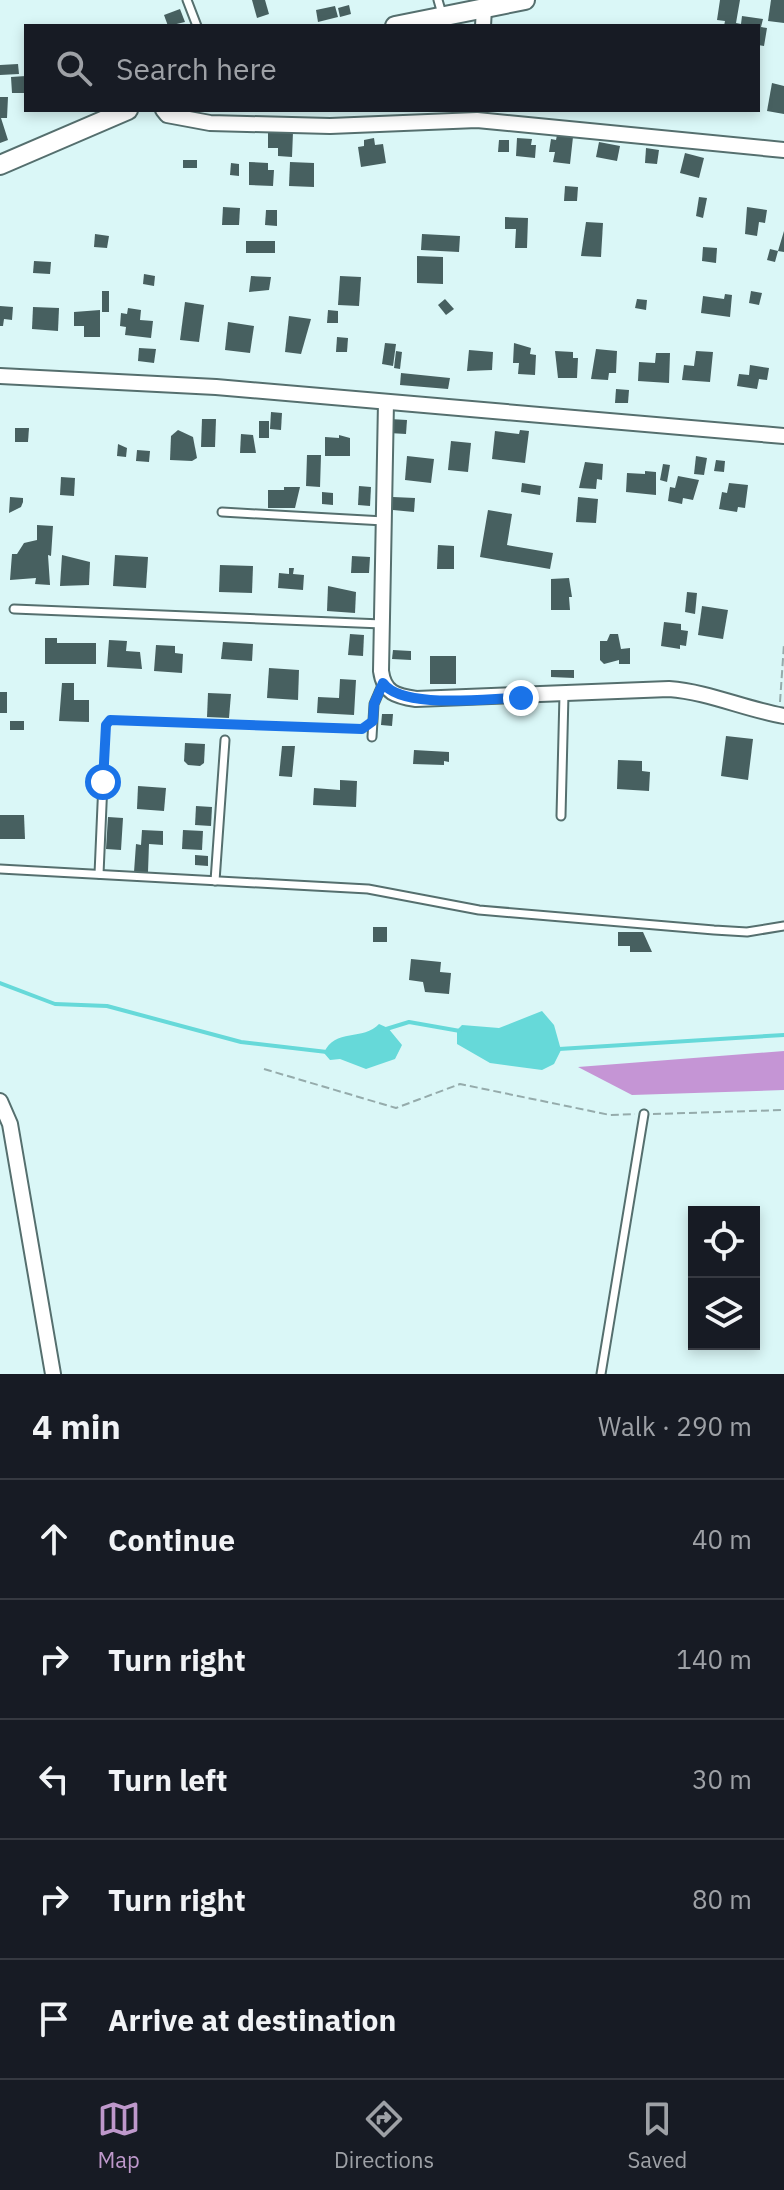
<!DOCTYPE html>
<meta charset="utf-8">
<style>
:root{--surface:#171b24;--page:#20242c;--text:#f1f3f6;--muted:#9ea1a6;--line:#363941;--accent:#be98cb}
body{margin:0;font-family:"IBM Plex Sans",sans-serif;background:var(--page);color:var(--text)}
.controls{position:absolute;right:24px;bottom:24px;display:grid;overflow:hidden;border-radius:0px;box-shadow:0 4px 12px #0003}
.controls button{width:72px;height:72px;display:grid;place-items:center;padding:0;border:0;border-bottom:2px solid var(--line);background:var(--surface);color:var(--text);font:40px sans-serif}
.stop{position:absolute;width:24px;height:24px;margin:-18px;border:6px solid #1a73e8;border-radius:50%;background:#fff}
.stop.end{background:#1a73e8;border-color:#fff;box-shadow:0 2px 8px #0008}
.list{margin:0;padding:0;list-style:none}
h2{display:flex;justify-content:space-between;align-items:center;height:104px;margin:0;padding:0 32px;font-size:34px}
h2 small{font-size:26px;font-weight:400;color:var(--muted)}
.list li{display:grid;grid-template-columns:52px 1fr auto;gap:24px;align-items:center;box-sizing:border-box;height:120px;padding:0 32px;border-top:2px solid var(--line)}
.list b{display:block;font-size:30px;white-space:nowrap}
.list em{font-size:26px;font-style:normal;color:var(--muted)}
.icon{flex:none;width:44px;height:44px;fill:none;stroke:currentColor;stroke-width:2;stroke-linecap:round;stroke-linejoin:round}
.map{position:relative;flex:none;width:784px;height:1374px;overflow:hidden}
.search{position:absolute;background:var(--surface);box-shadow:0 4px 12px #0003;left:24px;right:24px;top:24px;height:88px;display:flex;align-items:center;gap:20px;box-sizing:border-box;padding:0 28px;border-radius:0px;color:var(--muted);font-size:30px}
.sheet{height:704px;background:var(--surface)}
nav{display:flex;justify-content:space-around;align-items:center;box-sizing:border-box;height:112px;border-top:2px solid var(--line);background:var(--surface);font-size:22px;color:var(--muted)}
nav a{display:grid;justify-items:center;gap:4px}
nav .on{color:var(--accent)}
.map>svg:first-child{display:block}
.forest{fill:#c595d5}
.water{fill:#66d9d9}
.lines{fill:none;stroke-linecap:round;stroke-linejoin:round}
.stream{stroke:#66d9d9;stroke-width:4}
.building{fill:#476060}
.service-casing{stroke:#556f6e;stroke-width:11}
.minor-casing{stroke:#556f6e;stroke-width:18}
.tertiary-casing{stroke:#556f6e;stroke-width:22}
.path{stroke:#95abab;stroke-width:2;stroke-dasharray:8 4;stroke-linecap:butt}
.service{stroke:#fff;stroke-width:7}
.minor{stroke:#fff;stroke-width:14}
.tertiary{stroke:#fff;stroke-width:18}
.route{stroke:#1a73e8;stroke-width:10}
</style>
<div class="map">
<svg width="784" height="1374" viewBox="0 0 784 1374">
<rect width="100%" height="100%" fill="#daf7f7"/>
<polygon class="forest" points="784,1051 784,1090 632,1095 578,1067"/>
<g class="water">
<polygon points="542,1011 554,1025 561,1050 554,1064 542,1070 490,1063 457,1044 457,1030 462,1025 499,1028"/>
<path d="M379,1024L388,1028L402,1045L395,1059L366,1069L340,1059L330,1060L324,1053C334,1028 364,1041 379,1024Z"/>
</g>
<g class="lines">
<g class="stream">
<polyline points="0,983 55,1004 107,1006 241,1042 327,1052"/>
<polyline points="383,1030 409,1022 460,1031"/>
<polyline points="559,1049 784,1035"/>
</g>
</g>
<g class="building">
<polygon points="252,0 265,0 269,14 257,18"/>
<polygon points="720,0 740,0 736,23 741,24 742,16 763,19 761,27 767,28 764,46 758,45 758,26 724,26 725,21 717,20"/>
<polygon points="771,0 784,0 784,23 768,21"/>
<polygon points="349,5 351,14 340,17 338,8"/>
<polygon points="335,6 338,17 318,22 316,10"/>
<polygon points="180,9 185,22 168,26 164,15"/>
<polygon points="18,64 19,74 0,75 0,65"/>
<polygon points="26,76 26,93 12,93 11,77"/>
<polygon points="772,83 784,86 784,114 767,111"/>
<polygon points="0,97 8,97 7,118 1,118 8,140 0,143"/>
<polygon points="268,130 293,132 292,157 278,156 278,148 268,148"/>
<polygon points="557,135 573,137 570,164 553,162 555,152 549,152 551,139 556,140"/>
<polygon points="374,138 375,145 383,144 386,163 361,167 358,147 364,146 364,140"/>
<polygon points="517,138 532,139 531,145 536,145 535,158 516,156"/>
<polygon points="499,140 509,140 509,152 498,152"/>
<polygon points="599,142 620,146 617,161 596,157"/>
<polygon points="646,148 659,150 657,164 645,163"/>
<polygon points="685,153 704,158 699,178 680,173"/>
<rect x="183" y="160" width="14" height="8"/>
<polygon points="249,162 268,163 268,170 274,170 273,186 249,185"/>
<polygon points="290,162 314,163 314,187 289,186"/>
<polygon points="231,163 239,164 239,176 230,175"/>
<polygon points="565,186 578,187 577,201 564,201"/>
<polygon points="699,197 707,198 703,218 696,216"/>
<polygon points="223,207 240,208 239,225 222,225"/>
<polygon points="747,207 767,210 765,223 759,222 757,236 745,234"/>
<polygon points="266,210 277,210 277,226 265,225"/>
<polygon points="505,217 528,218 527,248 515,248 516,229 505,229"/>
<polygon points="586,222 603,223 601,257 581,256"/>
<polygon points="784,231 784,252 778,251 775,262 767,260 770,249 778,251"/>
<polygon points="95,234 109,236 107,248 94,247"/>
<polygon points="422,234 460,236 459,252 421,250"/>
<rect x="246" y="241" width="29" height="12"/>
<polygon points="703,247 717,248 716,263 702,261"/>
<polygon points="417,256 443,257 443,284 417,283"/>
<polygon points="34,261 51,262 50,274 33,273"/>
<polygon points="144,274 155,276 154,286 143,284"/>
<polygon points="251,276 271,277 269,290 249,292"/>
<polygon points="340,276 361,277 359,306 338,305"/>
<rect x="102" y="291" width="7" height="21"/>
<polygon points="751,291 762,293 759,305 749,303"/>
<polygon points="725,294 732,295 730,317 701,313 703,296 724,299"/>
<polygon points="445,299 454,309 446,315 438,305"/>
<polygon points="637,299 647,300 646,310 635,308"/>
<polygon points="185,302 204,305 199,342 180,340"/>
<polygon points="0,306 13,307 12,320 4,319 3,326 0,326"/>
<polygon points="33,307 59,308 58,331 32,329"/>
<polygon points="128,308 141,310 140,320 153,321 151,338 125,335 126,327 120,326 121,313 127,314"/>
<polygon points="100,310 100,337 84,337 84,326 74,326 74,312"/>
<polygon points="328,310 338,311 338,323 327,323"/>
<polygon points="289,316 311,319 301,354 285,352"/>
<polygon points="228,322 254,326 250,353 225,350"/>
<polygon points="337,337 348,338 347,352 336,352"/>
<polygon points="385,343 396,344 393,366 382,364"/>
<polygon points="514,343 531,348 530,354 536,355 535,375 518,374 519,363 513,363"/>
<polygon points="139,348 156,349 154,363 138,361"/>
<polygon points="596,349 617,351 616,373 609,373 608,380 591,379"/>
<polygon points="469,350 493,352 492,370 467,371"/>
<polygon points="396,351 402,352 400,369 394,368"/>
<polygon points="555,351 573,352 573,358 578,358 577,378 558,378"/>
<polygon points="696,351 713,352 710,382 682,380 684,365 694,366"/>
<polygon points="656,353 670,353 669,383 638,381 639,362 655,363"/>
<polygon points="750,365 769,368 767,380 759,379 757,389 737,386 739,374 749,375"/>
<polygon points="401,373 450,378 448,389 400,385"/>
<polygon points="616,389 629,390 628,403 615,403"/>
<polygon points="271,412 282,413 281,430 270,429"/>
<polygon points="202,419 216,419 215,447 201,447"/>
<polygon points="390,419 407,420 406,434 389,433"/>
<rect x="259" y="421" width="10" height="17"/>
<polygon points="15,428 29,428 28,442 15,442"/>
<polygon points="178,430 193,437 197,458 192,461 170,460 171,436"/>
<polygon points="520,430 529,431 525,463 492,459 495,431 519,434"/>
<polygon points="241,434 253,435 256,453 240,453"/>
<polygon points="339,435 350,438 350,456 325,456 325,437 339,438"/>
<polygon points="451,441 471,443 468,472 448,470"/>
<polygon points="118,444 127,448 126,457 117,456"/>
<polygon points="137,450 150,451 149,462 136,461"/>
<polygon points="307,455 321,455 320,487 306,486"/>
<polygon points="407,456 434,459 431,483 405,480"/>
<polygon points="696,456 707,458 704,475 694,474"/>
<polygon points="716,460 725,461 724,472 714,471"/>
<polygon points="585,462 603,464 602,480 597,479 596,489 579,488"/>
<polygon points="663,464 670,465 667,482 660,480"/>
<polygon points="645,471 656,472 656,495 626,492 627,473 645,474"/>
<polygon points="678,476 699,480 693,500 683,498 682,504 668,501 670,487 675,488"/>
<polygon points="61,477 75,478 74,496 60,495"/>
<polygon points="522,483 541,486 540,495 521,492"/>
<polygon points="729,483 748,485 745,508 738,507 737,512 719,509 722,492 727,493"/>
<polygon points="359,486 371,487 370,506 358,505"/>
<polygon points="284,487 300,487 295,508 268,508 268,490 284,490"/>
<polygon points="322,492 333,493 333,505 322,504"/>
<polygon points="10,497 23,498 23,502 21,507 9,513"/>
<polygon points="393,497 415,498 414,512 393,510"/>
<polygon points="578,497 598,499 596,523 576,522"/>
<polygon points="488,510 512,514 507,545 553,553 550,569 480,557"/>
<polygon points="37,525 53,526 51,556 48,555 50,585 35,584 36,578 10,580 12,554 17,554 24,543 37,540"/>
<polygon points="438,545 454,546 454,569 437,569"/>
<polygon points="62,555 90,562 89,585 60,586"/>
<polygon points="115,555 148,557 146,588 113,586"/>
<polygon points="352,556 370,557 369,573 351,573"/>
<polygon points="220,565 253,566 252,593 219,592"/>
<polygon points="289,568 294,568 293,574 304,575 303,590 278,588 279,573 289,574"/>
<polygon points="569,578 572,597 569,597 570,610 551,610 551,579"/>
<polygon points="328,586 356,592 355,613 327,611"/>
<polygon points="687,592 697,593 695,614 685,612"/>
<polygon points="702,606 728,610 723,639 698,635"/>
<polygon points="664,622 681,624 681,630 688,631 686,646 680,645 680,649 661,646"/>
<polygon points="350,634 364,635 363,656 348,655"/>
<polygon points="610,634 618,634 621,649 630,648 630,664 619,664 619,660 604,664 600,660 600,641 607,641"/>
<polygon points="45,638 57,638 57,643 96,643 96,664 45,664"/>
<polygon points="109,640 127,641 126,651 140,652 142,669 107,667"/>
<polygon points="223,642 253,644 252,661 221,659"/>
<polygon points="156,645 175,646 175,653 183,654 182,673 154,671"/>
<polygon points="393,650 411,651 411,660 392,659"/>
<rect x="430" y="656" width="26" height="28"/>
<polygon points="269,668 299,670 298,700 267,698"/>
<polygon points="551,670 574,670 574,678 551,677"/>
<polygon points="340,679 356,680 354,715 317,713 318,697 339,698"/>
<polygon points="62,683 74,683 74,700 89,700 89,722 59,721"/>
<rect x="0" y="692" width="7" height="21"/>
<polygon points="208,693 231,694 229,718 207,717"/>
<polygon points="382,714 393,714 392,726 381,725"/>
<rect x="10" y="721" width="14" height="9"/>
<polygon points="726,736 753,739 748,780 721,776"/>
<polygon points="185,743 205,744 204,763 200,766 188,765 184,761"/>
<polygon points="282,746 295,746 292,777 279,776"/>
<polygon points="414,750 449,752 449,762 444,761 444,765 413,764"/>
<polygon points="618,760 642,761 642,771 650,772 649,791 617,789"/>
<polygon points="340,780 357,781 356,807 313,805 314,788 340,790"/>
<polygon points="138,786 166,788 164,811 137,809"/>
<polygon points="196,806 212,807 211,826 195,825"/>
<polygon points="0,815 24,815 25,839 0,839"/>
<polygon points="108,817 123,818 121,850 106,849"/>
<polygon points="142,830 163,831 163,845 149,844 148,872 134,872 136,844 141,845"/>
<polygon points="183,830 203,831 202,850 182,849"/>
<polygon points="195,855 208,856 208,866 195,865"/>
<rect x="373" y="927" width="14" height="15"/>
<polygon points="618,932 643,932 652,952 630,952 630,946 618,946"/>
<polygon points="411,959 441,962 440,972 451,973 449,994 425,992 423,982 409,980"/>
</g>
<g class="lines">
<g class="service-casing">
<g id="service">
<polyline points="187,0 197,26"/>
<polyline points="438,0 442,14"/>
<polyline points="222,512 384,521"/>
<polyline points="14,609 382,624"/>
<polyline points="372,737 374,704 383,683"/>
<polyline points="561,816 564,694"/>
<polyline points="0,869 368,889 479,910 714,930 747,932 784,926"/>
<polyline points="99,874 103,782"/>
<polyline points="215,881 225,740"/>
<polyline points="601,1374 644,1114"/>
</g>
</g>
<g class="minor-casing">
<g id="minor">
<polyline points="483,26 484,8"/>
<polyline points="163,110 167,115 210,123 330,126 477,120 784,150"/>
<polyline points="0,376 216,387 784,436"/>
<path d="M386,402L381,671C384,693 396,696 416,699L669,689C709,692 744,709 784,716"/>
<polyline points="0,1101 10,1124 53,1374"/>
</g>
</g>
<g class="tertiary-casing">
<g id="tertiary">
<polyline points="395,26 525,0"/>
<polyline points="0,165 128,110"/>
</g>
</g>
<g class="path">
<polyline points="780,702 784,644"/>
<polyline points="104,772 106,725 110,720 362,729"/>
<polyline points="264,1069 396,1108 460,1084 610,1115 635,1114"/>
<polyline points="653,1114 784,1110"/>
</g>
<use href="#service" class="service"/>
<use href="#minor" class="minor"/>
<use href="#tertiary" class="tertiary"/>
</g>
<g class="lines">
<path class="route" d="M103,782L106,725L110,720L362,729L373,721L374,704L383,683C402,710 489,698 521,698"/>
</g>
</svg>
<div class="controls">
<button><svg class="icon" aria-label="locate" viewBox="0 0 24 24"><circle cx="12" cy="12" r="6"/><path d="M12 2v4M12 18v4M2 12h4M18 12h4"/></svg></button>
<button><svg class="icon" aria-label="layers" viewBox="0 0 24 24"><path d="M12 4l9 5-9 5-9-5zM3 14l9 5 9-5"/></svg></button>
</div>
<div class="stop" style="left:103px;top:782px"></div>
<div class="stop end" style="left:521px;top:698px"></div>
<div class="search"><svg class="icon" aria-label="search" viewBox="0 0 24 24"><circle cx="10" cy="10" r="6"/><path d="M15 15l6 6"/></svg>Search here</div>
</div>
<section class="sheet">
<h2>4 min<small>Walk · 290 m</small></h2>
<ul class="list">
<li><svg class="icon" aria-label="ahead" viewBox="0 0 24 24"><path d="M12 20V5M6 11l6-6 6 6"/></svg><div><b>Continue</b></div><em>40 m</em></li>
<li><svg class="icon" aria-label="right" viewBox="0 0 24 24"><path d="M7 20v-9h11M14 6l5 5-5 5"/></svg><div><b>Turn right</b></div><em>140 m</em></li>
<li><svg class="icon" aria-label="left" viewBox="0 0 24 24"><path d="M17 20v-9H6M10 6l-5 5 5 5"/></svg><div><b>Turn left</b></div><em>30 m</em></li>
<li><svg class="icon" aria-label="right" viewBox="0 0 24 24"><path d="M7 20v-9h11M14 6l5 5-5 5"/></svg><div><b>Turn right</b></div><em>80 m</em></li>
<li><svg class="icon" aria-label="arrive" viewBox="0 0 24 24"><path d="M6 21V4h12l-3 4 3 4H6"/></svg><div><b>Arrive at destination</b></div></li>
</ul>
</section>
<nav>
<a class="on"><svg class="icon" aria-label="map" viewBox="0 0 24 24"><path d="M3 6l6-2 6 2 6-2v14l-6 2-6-2-6 2zM9 4v14M15 6v14"/></svg>Map</a>
<a><svg class="icon" aria-label="directions" viewBox="0 0 24 24"><path d="M12 3l9 9-9 9-9-9zM9 14v-3h6M13 9l2 2-2 2"/></svg>Directions</a>
<a><svg class="icon" aria-label="saved" viewBox="0 0 24 24"><path d="M7 4h10v16l-5-4-5 4z"/></svg>Saved</a>
</nav>
